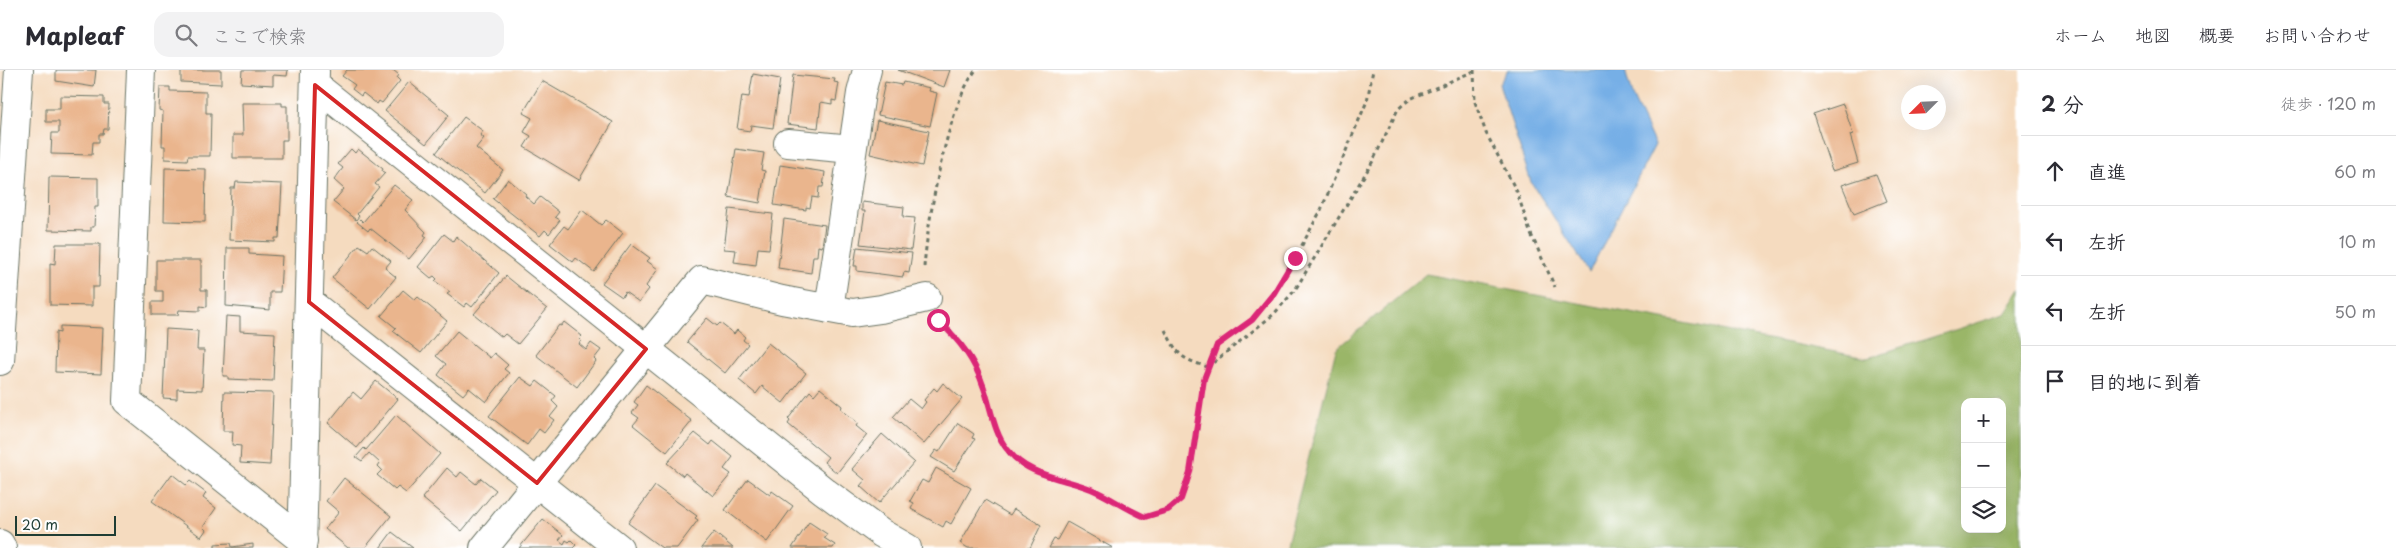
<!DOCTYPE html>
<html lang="ja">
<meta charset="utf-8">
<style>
:root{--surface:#fff;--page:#f2f2f3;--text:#2b2b33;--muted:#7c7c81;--line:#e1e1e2}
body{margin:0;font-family:"Playpen Sans","Klee One",sans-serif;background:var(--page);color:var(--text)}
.controls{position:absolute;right:15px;bottom:15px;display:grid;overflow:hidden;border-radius:10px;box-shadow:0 5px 20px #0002}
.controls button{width:45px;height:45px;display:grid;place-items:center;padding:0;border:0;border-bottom:1px solid var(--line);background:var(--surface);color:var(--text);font:25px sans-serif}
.compass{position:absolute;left:1901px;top:15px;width:45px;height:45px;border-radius:50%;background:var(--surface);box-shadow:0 5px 20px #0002;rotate:246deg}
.scale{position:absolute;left:15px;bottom:12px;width:101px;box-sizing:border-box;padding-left:5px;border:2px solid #1f3d34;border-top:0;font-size:14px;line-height:18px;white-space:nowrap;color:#1f3d34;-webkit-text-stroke:4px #fff;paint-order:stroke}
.stop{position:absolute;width:15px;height:15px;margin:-11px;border:4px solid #db2777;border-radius:50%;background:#fff}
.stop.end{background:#db2777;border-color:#fff;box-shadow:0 1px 5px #0008}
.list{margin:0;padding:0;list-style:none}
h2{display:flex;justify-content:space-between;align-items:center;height:65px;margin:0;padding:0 20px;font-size:21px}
h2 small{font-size:16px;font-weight:400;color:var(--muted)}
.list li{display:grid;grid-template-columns:32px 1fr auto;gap:15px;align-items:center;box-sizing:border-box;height:70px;padding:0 20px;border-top:1px solid var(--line)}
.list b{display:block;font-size:19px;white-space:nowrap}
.list em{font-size:16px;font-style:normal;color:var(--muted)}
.icon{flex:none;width:28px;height:28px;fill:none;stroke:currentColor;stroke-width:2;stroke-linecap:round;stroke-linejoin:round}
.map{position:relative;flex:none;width:2021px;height:478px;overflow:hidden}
header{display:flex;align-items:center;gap:30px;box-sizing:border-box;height:70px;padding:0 25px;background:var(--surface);border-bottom:1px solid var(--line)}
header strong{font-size:24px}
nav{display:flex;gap:28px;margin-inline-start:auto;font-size:18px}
.search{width:350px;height:45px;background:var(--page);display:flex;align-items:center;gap:12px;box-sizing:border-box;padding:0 18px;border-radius:15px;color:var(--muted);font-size:19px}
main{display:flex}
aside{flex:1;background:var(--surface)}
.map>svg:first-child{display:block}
.forest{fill:#9ab667;stroke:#5c7a4e;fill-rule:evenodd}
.water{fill:#76afe6;stroke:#4a768d}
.building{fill:#eab58d}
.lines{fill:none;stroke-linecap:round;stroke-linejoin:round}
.minor-casing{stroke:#6a7465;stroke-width:30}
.path{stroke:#6a7465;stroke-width:3;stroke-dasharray:4 4;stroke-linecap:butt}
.minor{stroke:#fff;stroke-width:28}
.route{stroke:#db2777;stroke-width:6}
.marked{fill:none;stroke:#d62828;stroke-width:4;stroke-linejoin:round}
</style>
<header>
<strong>Mapleaf</strong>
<div class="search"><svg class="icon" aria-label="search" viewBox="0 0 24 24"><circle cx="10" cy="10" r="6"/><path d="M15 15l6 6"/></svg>ここで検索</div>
<nav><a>ホーム</a><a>地図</a><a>概要</a><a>お問い合わせ</a></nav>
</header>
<main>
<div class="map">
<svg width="2021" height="478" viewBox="0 0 2021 478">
<rect width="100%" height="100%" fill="#fff"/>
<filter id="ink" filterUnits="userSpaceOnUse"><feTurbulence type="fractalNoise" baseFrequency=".02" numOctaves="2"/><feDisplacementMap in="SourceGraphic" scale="10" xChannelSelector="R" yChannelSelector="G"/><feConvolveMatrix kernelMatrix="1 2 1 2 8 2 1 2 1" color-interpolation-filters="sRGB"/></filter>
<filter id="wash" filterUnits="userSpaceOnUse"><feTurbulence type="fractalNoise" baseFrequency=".0096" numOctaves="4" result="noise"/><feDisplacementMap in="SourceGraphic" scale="20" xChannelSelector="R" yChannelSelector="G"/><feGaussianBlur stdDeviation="1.12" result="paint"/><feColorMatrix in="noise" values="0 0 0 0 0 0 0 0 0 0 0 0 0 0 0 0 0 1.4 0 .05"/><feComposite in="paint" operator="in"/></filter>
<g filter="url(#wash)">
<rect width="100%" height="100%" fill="#f5dbbf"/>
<path class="forest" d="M1426,204L1867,288L2005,244L2021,219V478H1286L1336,279ZM1965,332H2002V459H1965Z"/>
<polygon class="water" points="1508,0 1625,0 1632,26 1655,75 1589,202 1531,112 1499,14"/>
<g id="blocks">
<g class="building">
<polygon points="56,0 96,0 94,17 56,11"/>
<polygon points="181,0 221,0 221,14 181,12"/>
<polygon points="242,0 288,0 287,6 273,5 273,15 241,13"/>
<polygon points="347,0 393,0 399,5 397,8 400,11 382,33 379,31 377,34 363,23 361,26 352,19 355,15 342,6"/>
<polygon points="898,0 950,0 944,17"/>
<polygon points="753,4 780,9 773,58 751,55 750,61 737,59 742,26 749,27"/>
<polygon points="793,5 835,9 834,12 839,13 836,31 832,30 832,34 821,32 818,58 787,54"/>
<polygon points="542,11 613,52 579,110 524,77 531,66 524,62 532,48 523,43"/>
<polygon points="409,12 449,45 426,74 385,41"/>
<polygon points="885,12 902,15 903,12 930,18 929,21 937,23 930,56 878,45"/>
<polygon points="160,17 170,17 170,21 206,22 206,43 211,43 210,86 188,86 187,90 165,89 165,76 162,76 163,41 159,40"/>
<polygon points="60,26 104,27 104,34 109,34 108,59 104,59 103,64 99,64 99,72 93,72 92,85 51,84 52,63 59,63 59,52 46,52 46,39 60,39"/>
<polygon points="242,33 282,33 282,36 287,36 287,70 282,70 282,88 233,88 233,65 243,65"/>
<polygon points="1843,34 1853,64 1850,65 1858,93 1832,101 1813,44"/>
<polygon points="464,47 483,61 480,65 484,68 476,78 503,100 485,123 436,83"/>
<polygon points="877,50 929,61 922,96 870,84"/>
<polygon points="351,79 355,83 358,79 383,99 382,101 385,103 375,114 379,117 357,144 359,146 356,150 333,132 344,119 334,110 343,98 338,94"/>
<polygon points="736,79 764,83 761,100 765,101 760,133 728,127"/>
<polygon points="780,95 825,102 823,117 819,117 818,128 812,127 810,138 806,137 806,140 774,135"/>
<polygon points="165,98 206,99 205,152 164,151"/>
<polygon points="1876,104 1887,131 1854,144 1842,115"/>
<polygon points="49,107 98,108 98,137 95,137 94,157 91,157 91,161 48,160"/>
<polygon points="508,109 526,124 525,126 534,134 540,127 559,142 555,147 560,150 549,164 545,160 540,166 493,129"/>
<polygon points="236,112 282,114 279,168 275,168 275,172 229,170 231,118 235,118"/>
<polygon points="394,115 413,130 405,140 426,162 424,165 427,167 409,189 370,158 368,161 357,152 360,149 363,152"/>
<polygon points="862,132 904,137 903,147 915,148 911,180 860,174 865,141 862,141"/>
<polygon points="729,139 773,144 769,179 758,178 756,195 734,192 736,180 724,179"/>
<polygon points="582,140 601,155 606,150 623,163 594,202 576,188 573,192 550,174 564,156 568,159"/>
<polygon points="784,149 825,155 822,177 818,176 817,186 813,186 811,203 778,198"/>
<polygon points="444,164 453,171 456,166 499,203 472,237 467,233 464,237 447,224 450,222 435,211 437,209 434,206 431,208 418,197"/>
<polygon points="56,174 100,174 99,217 92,217 92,236 50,235 50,193 55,194"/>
<polygon points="631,174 650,188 647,191 658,199 646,216 649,219 639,232 625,222 622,227 602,213"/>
<polygon points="359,175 368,181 372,176 391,191 385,198 396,207 370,239 332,208"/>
<polygon points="857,177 912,183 909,203 904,202 903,207 857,201 857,196 854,196"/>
<polygon points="227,178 249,178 249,184 282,186 280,222 270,222 270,240 226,236"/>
<polygon points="156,190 201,190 201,220 207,220 207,237 200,236 200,241 179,240 178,245 152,245 152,232 163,232 163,221 156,221"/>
<polygon points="506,206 547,239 518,274 505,264 502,267 474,244"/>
<polygon points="403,220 415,230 418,227 447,251 421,283 393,261 396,258 381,246"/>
<polygon points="226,246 240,247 240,261 275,263 273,311 228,309 228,306 223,306"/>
<polygon points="707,248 717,256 720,253 734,264 737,260 745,267 743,270 748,274 725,303 687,272"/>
<polygon points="564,252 582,266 579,269 581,271 579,274 586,280 591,273 601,280 594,289 596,291 577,317 536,285 559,255 561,256"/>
<polygon points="60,256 103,258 101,304 55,302 56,262 60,263"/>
<polygon points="166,259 198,261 197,280 204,280 202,320 177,319 177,329 163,328"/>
<polygon points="457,261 490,288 494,283 508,295 504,299 509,303 486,332 469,318 463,325 438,305 446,294 436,286"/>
<polygon points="768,273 806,303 783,333 762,316 756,324 739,310"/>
<polygon points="520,307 533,316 537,311 556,326 552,331 558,337 550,347 554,350 544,363 539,359 527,375 489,346"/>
<polygon points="376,311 398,329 357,378 328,353 353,322 361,329"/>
<polygon points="943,313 962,329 924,374 893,347 909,329 921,339 926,332 924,330 934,318 937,321"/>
<polygon points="646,315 692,351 667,382 633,355 639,348 632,343 638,335 634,332"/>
<polygon points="820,318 842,336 841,339 858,353 856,356 867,365 837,403 824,392 828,387 788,354 790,351 788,349 810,321 814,325"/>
<polygon points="224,322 273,323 270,395 240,393 241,376 232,375 233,361 223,361"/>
<polygon points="396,345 440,384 406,423 398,417 395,420 377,405 382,400 378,396 380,393 369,383 362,391 356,387 364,378 366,380"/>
<polygon points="958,353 974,364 972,368 975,369 954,401 931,387 936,380 939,382"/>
<polygon points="695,363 710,375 713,371 733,387 724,399 731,404 713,426 685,403 683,406 667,393"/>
<polygon points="882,364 914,392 879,433 860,416 865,410 852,399"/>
<polygon points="447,398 457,407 461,402 476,414 481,408 496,420 462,461 422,428"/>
<polygon points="936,398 971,418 951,454 946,451 943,457 911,439 914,433 910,431 922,410 928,413"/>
<polygon points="172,404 186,415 190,411 206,423 203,428 216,438 203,457 206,460 201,467 152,431"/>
<polygon points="344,408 391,446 365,478 348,478 325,459 339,442 326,431"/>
<polygon points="748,409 770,425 772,421 793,436 767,472 725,440"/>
<polygon points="655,416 697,446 695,448 698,450 677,478 662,478 628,453"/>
<polygon points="985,430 1010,445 1014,439 1041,455 1030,478 968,478 960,473"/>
<polygon points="543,449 563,465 559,470 564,474 566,470 569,472 571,470 576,475 573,478 519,478"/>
<polygon points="809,452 827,464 824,468 835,475 833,478 792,478"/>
<polygon points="1067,452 1113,478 1049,478 1054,469 1057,470"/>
<polygon points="392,462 413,478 380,478"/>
<polygon points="714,462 733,478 701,478"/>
<polygon points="231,473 232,477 253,474 253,478 215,478 215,474"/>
</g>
</g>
</g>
<g filter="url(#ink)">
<use href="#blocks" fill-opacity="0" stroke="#6a7465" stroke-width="1"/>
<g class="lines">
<g class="minor-casing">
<g id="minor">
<polyline points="141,0 127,331 303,471"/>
<polyline points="315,15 824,421 881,463 907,478"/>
<polyline points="788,73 852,79"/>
<polyline points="309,232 619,478"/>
<polyline points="829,239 861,23 867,0"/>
<polyline points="0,291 19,0"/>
<polyline points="0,474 2,478"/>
<polyline points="302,478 315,1"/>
<polyline points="484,478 702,210 782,230 852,243 881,239 927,228"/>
</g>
</g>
<g class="path">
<polyline points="1474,0 1475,32 1486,63 1517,122 1530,162 1555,217"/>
<path d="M924,197C928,149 947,36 976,0"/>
<path d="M943,255C962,273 976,292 984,318C991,337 994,362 1006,379C1027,406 1061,408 1091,419C1110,427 1126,439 1145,447C1158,443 1169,441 1179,430C1193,415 1200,333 1204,309L1208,297L1274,244L1295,220L1373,91L1398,39L1410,29L1474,1"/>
<path d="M1165,260C1179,286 1179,288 1208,297L1217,275L1252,250L1274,223L1295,188L1321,140L1367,31L1373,0"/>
</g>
<use href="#minor" class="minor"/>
</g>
</g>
<g class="lines" filter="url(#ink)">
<path class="route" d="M938,250C959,270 975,290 984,318C991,338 994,363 1007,379C1028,407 1061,407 1091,419C1110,427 1126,439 1145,447L1168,440L1181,429L1190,402L1204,309L1217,275L1252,250L1274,223L1295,188"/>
</g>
<path class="marked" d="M315,15L646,279L537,413L309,232Z"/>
</svg>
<div class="controls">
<button>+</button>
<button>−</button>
<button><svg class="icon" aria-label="layers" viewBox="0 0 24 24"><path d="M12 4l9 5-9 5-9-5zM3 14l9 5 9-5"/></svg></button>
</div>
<svg class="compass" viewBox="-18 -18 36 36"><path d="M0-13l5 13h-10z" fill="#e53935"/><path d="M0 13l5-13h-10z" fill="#7c7c81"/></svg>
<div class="scale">20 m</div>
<div class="stop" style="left:938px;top:250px"></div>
<div class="stop end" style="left:1295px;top:188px"></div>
</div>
<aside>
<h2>2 分<small>徒歩 · 120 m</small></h2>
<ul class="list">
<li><svg class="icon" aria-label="ahead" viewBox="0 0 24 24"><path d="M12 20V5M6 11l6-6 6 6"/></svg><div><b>直進</b></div><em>60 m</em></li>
<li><svg class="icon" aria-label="left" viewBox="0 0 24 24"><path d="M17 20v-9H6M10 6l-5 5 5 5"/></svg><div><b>左折</b></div><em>10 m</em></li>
<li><svg class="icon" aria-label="left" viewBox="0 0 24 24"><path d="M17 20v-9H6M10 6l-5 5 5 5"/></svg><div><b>左折</b></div><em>50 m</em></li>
<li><svg class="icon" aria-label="arrive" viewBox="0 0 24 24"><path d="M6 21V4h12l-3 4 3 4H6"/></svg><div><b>目的地に到着</b></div></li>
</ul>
</aside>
</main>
